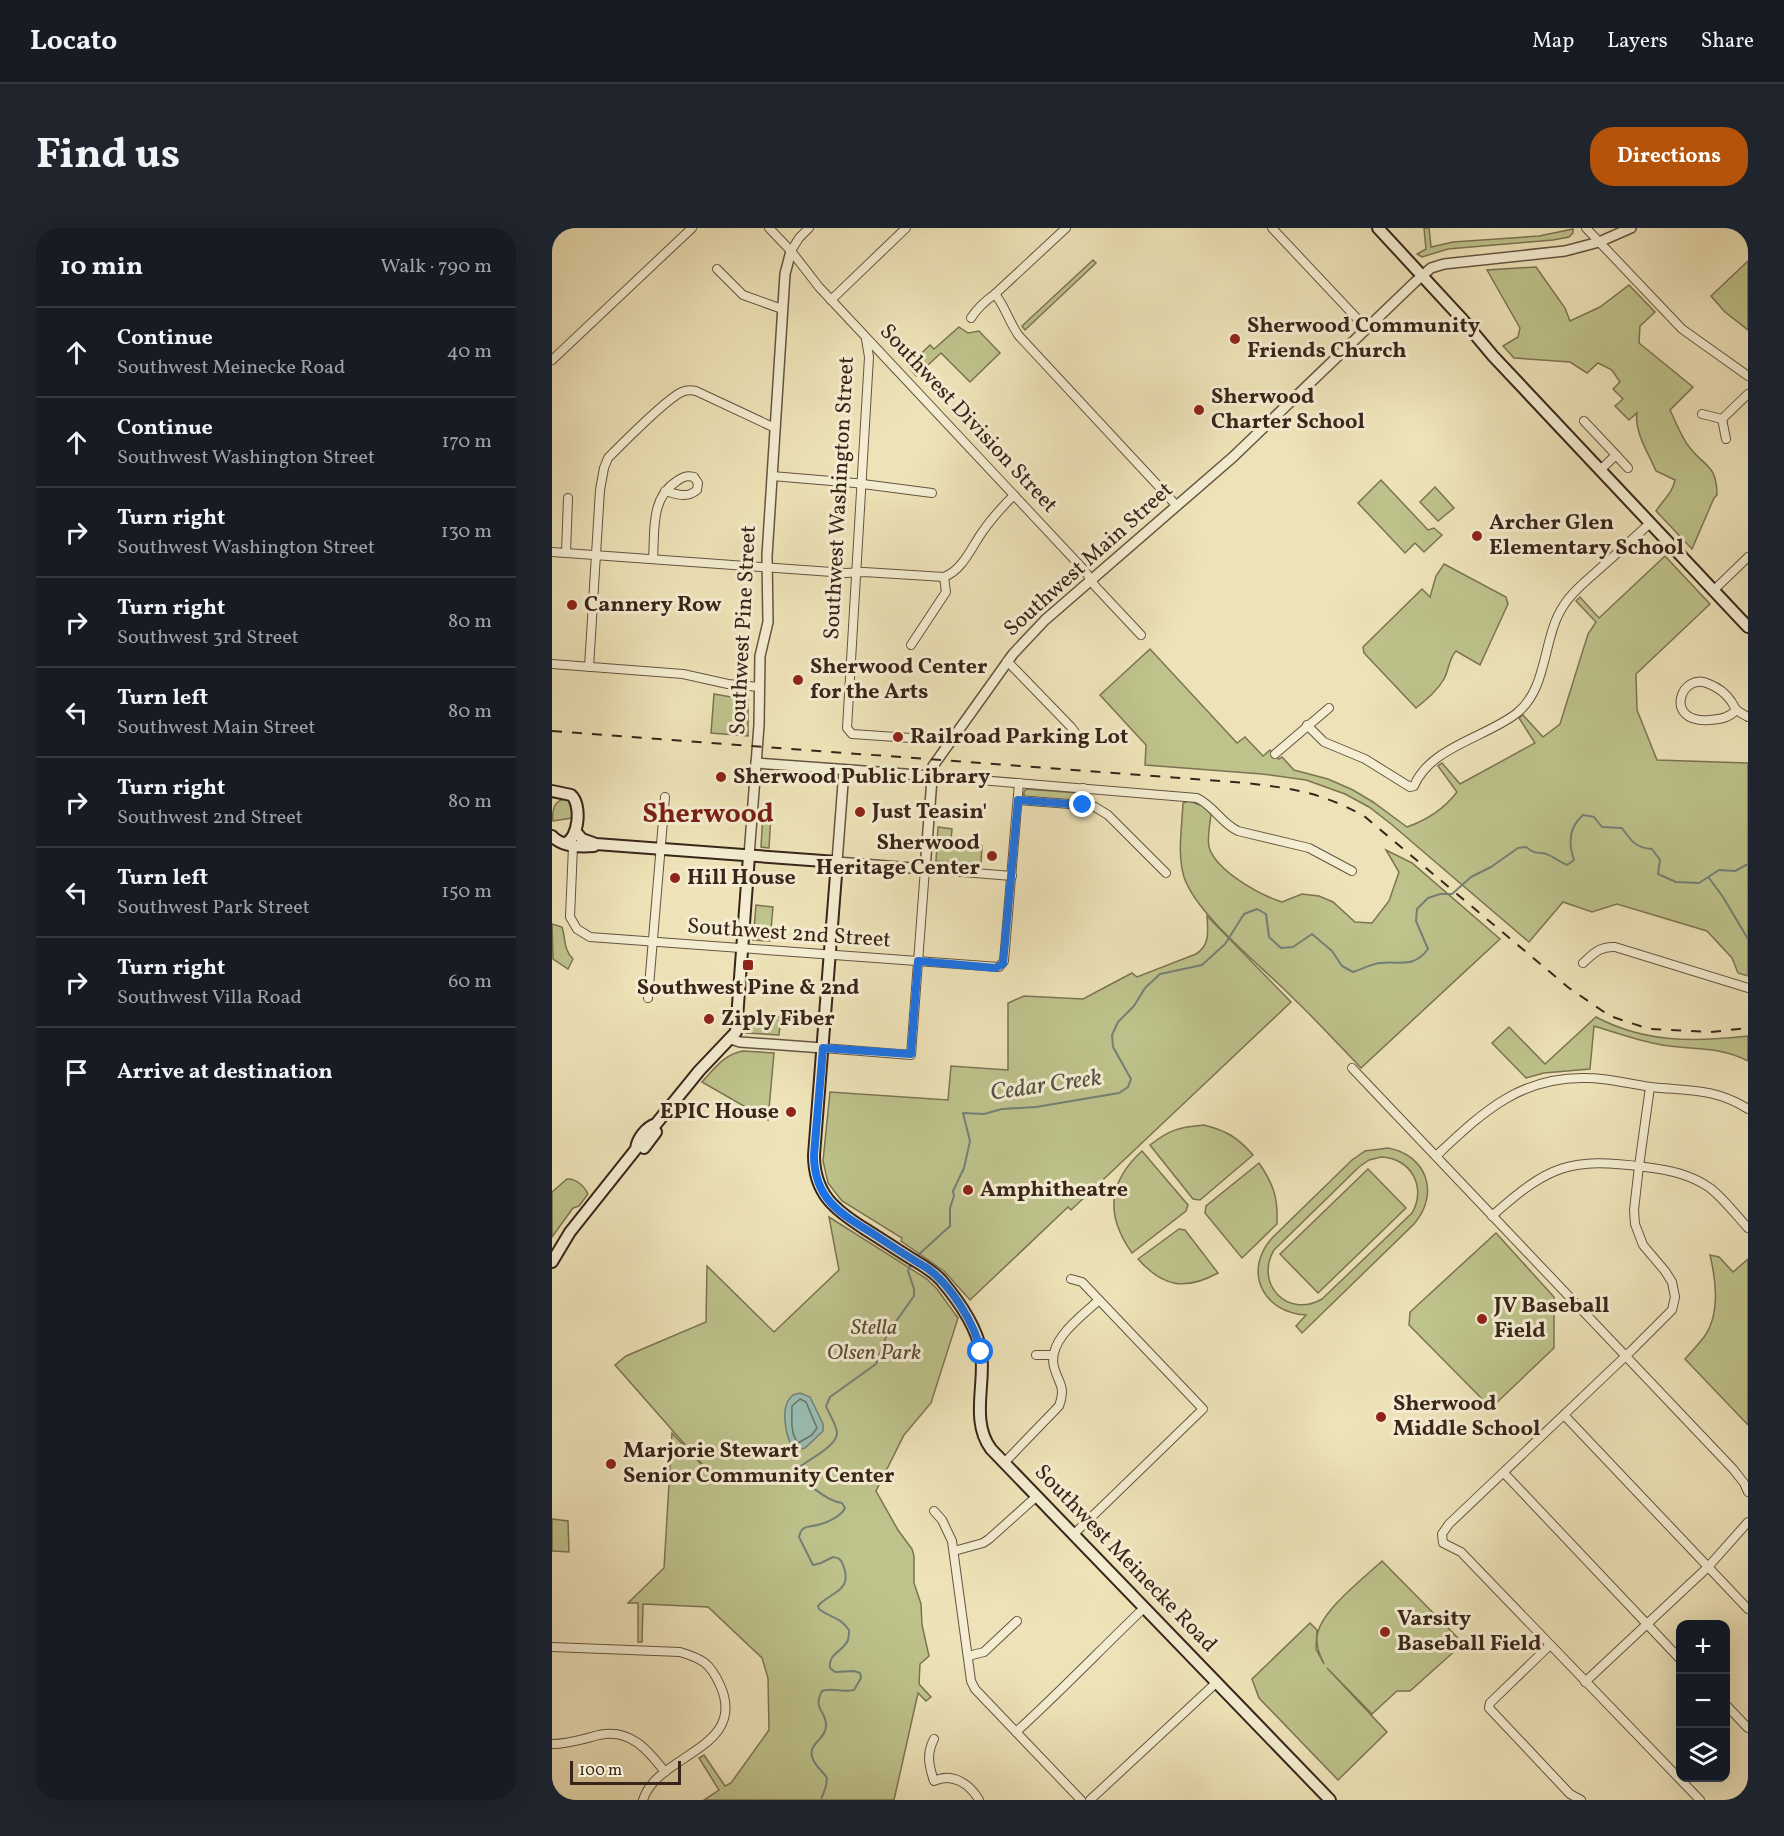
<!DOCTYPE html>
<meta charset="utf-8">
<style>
:root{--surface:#171b24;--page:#20242c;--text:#f1f3f6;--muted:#9ea1a6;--line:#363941;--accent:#b45309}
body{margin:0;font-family:Vollkorn,serif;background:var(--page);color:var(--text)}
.controls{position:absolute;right:18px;bottom:18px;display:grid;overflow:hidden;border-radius:12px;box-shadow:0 6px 24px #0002}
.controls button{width:54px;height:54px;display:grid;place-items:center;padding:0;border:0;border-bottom:2px solid var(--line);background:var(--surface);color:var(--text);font:30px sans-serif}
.scale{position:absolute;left:18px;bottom:15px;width:111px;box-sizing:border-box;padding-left:6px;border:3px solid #39241b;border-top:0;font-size:16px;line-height:21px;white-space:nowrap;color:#39241b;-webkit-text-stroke:4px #f4edd1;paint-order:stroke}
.stop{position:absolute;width:18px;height:18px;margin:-14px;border:4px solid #1a73e8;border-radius:50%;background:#fff}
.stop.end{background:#1a73e8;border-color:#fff;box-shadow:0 2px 6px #0008}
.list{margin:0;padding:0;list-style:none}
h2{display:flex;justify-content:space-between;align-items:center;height:78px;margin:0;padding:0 24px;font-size:26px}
h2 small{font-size:20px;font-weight:400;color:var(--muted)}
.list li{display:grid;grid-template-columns:39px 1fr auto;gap:18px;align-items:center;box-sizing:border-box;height:90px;padding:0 24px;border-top:2px solid var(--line)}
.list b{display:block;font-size:22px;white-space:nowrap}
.list p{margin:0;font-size:20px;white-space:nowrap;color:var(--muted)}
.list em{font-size:20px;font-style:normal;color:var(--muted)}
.icon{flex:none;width:33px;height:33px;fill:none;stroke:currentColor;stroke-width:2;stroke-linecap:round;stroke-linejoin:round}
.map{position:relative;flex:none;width:1196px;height:1572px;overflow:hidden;border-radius:24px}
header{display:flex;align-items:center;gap:36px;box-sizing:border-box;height:84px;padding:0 30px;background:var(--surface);border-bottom:2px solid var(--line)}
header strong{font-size:28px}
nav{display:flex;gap:33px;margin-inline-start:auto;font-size:21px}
.intro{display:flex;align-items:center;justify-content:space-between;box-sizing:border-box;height:144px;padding:0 36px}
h1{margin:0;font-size:42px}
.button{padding:15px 27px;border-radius:24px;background:var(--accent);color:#fff;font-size:21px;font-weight:700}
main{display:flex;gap:36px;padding:0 36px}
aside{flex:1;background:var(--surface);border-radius:24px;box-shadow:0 6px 24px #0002}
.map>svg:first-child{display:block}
.green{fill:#bec28b;stroke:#7c7353;stroke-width:1.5;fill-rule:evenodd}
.water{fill:#99beb2;stroke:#738076;stroke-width:1.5}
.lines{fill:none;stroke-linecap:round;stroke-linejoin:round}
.shore{stroke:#697166;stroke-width:1.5}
.stream{stroke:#738076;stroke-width:2}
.minor-casing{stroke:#665442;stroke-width:10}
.tertiary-casing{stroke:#665442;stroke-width:12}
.secondary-casing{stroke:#39241b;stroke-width:14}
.minor{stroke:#f4edd1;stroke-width:8}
.tertiary{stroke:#f4edd1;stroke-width:9}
.secondary{stroke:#f4edd1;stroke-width:10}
.rail{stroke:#39241b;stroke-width:2;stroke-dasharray:10 10;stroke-linecap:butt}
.route{stroke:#1a73e8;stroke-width:8}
.poi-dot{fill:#8f2418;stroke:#f4edd1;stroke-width:2}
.labels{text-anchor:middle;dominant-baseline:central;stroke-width:6;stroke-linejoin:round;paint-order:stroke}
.poi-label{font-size:22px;font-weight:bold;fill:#39241b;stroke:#f4edd1;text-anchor:start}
.street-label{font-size:22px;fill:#39241b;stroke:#f4edd1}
.park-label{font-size:22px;font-style:italic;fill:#5a4c37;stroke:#f4edd1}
.water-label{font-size:24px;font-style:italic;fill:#565248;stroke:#f4edd1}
.district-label{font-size:28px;font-weight:bold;fill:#7a1f14;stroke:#f4edd1}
</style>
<header>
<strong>Locato</strong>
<nav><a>Map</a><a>Layers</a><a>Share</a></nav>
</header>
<div class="intro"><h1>Find us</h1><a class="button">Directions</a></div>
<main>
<aside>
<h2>10 min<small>Walk · 790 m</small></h2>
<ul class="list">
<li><svg class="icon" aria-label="ahead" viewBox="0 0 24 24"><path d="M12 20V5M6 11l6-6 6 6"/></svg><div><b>Continue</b><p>Southwest Meinecke Road</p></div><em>40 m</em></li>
<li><svg class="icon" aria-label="ahead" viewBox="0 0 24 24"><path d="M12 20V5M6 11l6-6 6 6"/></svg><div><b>Continue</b><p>Southwest Washington Street</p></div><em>170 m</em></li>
<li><svg class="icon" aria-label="right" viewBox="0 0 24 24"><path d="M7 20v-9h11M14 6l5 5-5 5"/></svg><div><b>Turn right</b><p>Southwest Washington Street</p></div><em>130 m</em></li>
<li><svg class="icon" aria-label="right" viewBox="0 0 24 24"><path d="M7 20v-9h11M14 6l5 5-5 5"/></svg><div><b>Turn right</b><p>Southwest 3rd Street</p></div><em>80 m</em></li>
<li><svg class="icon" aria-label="left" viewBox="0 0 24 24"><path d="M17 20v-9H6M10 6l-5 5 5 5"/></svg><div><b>Turn left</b><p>Southwest Main Street</p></div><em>80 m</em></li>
<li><svg class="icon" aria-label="right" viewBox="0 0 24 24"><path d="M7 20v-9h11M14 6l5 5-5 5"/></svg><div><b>Turn right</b><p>Southwest 2nd Street</p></div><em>80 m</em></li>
<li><svg class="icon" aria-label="left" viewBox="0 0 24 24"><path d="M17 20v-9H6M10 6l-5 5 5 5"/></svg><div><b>Turn left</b><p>Southwest Park Street</p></div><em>150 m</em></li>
<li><svg class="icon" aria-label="right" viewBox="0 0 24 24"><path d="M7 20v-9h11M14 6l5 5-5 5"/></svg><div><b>Turn right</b><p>Southwest Villa Road</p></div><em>60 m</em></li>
<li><svg class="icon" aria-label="arrive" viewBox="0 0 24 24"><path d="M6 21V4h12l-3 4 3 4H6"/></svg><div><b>Arrive at destination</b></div></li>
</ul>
</aside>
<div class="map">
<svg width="1196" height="1572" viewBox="0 0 1196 1572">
<rect width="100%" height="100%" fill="#eee3b8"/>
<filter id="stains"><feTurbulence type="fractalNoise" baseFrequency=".00333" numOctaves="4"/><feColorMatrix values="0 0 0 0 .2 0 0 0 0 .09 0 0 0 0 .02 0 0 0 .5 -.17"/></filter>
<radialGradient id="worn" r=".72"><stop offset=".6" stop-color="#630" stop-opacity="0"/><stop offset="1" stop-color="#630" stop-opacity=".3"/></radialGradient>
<g class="green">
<polygon points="872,0 877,0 879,19 901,14 987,8 1021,1 1021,5 1017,9 1001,12 896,21 870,29 865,26 874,21"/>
<polygon points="541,32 544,35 473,102 470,98"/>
<polygon points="1196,33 1196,102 1173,84 1159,68"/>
<path d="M984,39L1013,80L1018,93L1048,79L1077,57L1103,84L1088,98L1087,115L1141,159L1118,182C1124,194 1129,209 1138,220C1153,239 1165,237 1165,267L1162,270L1140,321L1104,283C1111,272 1121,264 1123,252L1104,243C1097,226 1082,204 1085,185L1077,192L1063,178L1071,171L1061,161L1068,154L1060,142L1046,135L1035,145L1018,134L962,130L951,118L966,109L968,100L935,42Z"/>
<polygon points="407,99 416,105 427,103 448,125 418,154 389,125 364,148 356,138 378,117 382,121"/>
<polygon points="829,252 876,302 882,300 890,307 872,324 863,315 853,325 806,275"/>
<polygon points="883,259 902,280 886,293 868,274"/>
<path d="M1113,328L1158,376L1084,446L1085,482L1105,532L1196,535V748L1186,745L1180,730L1155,703L1065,676L1040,684L1011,674L977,714L839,596L817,579L793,566L754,552L710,546L593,537L594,517L548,467L598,421L685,515L693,509L711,528L718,522L727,531L730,529L742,542L776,551L801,562L821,574L855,599C875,592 892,581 905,564L886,538L890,535L908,556L983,515L967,490L971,487L991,509L1008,496L1036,406L1044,394L1024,373L1028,369L1047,390Z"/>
<path d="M892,336L954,369L956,376L928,437L904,423C897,430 897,442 892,451C885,463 875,471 864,480L812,425L811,419L870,361L878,369L884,348Z"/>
<polygon points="162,466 196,472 196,508 159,505"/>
<polygon points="474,561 525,565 526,574 472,570 472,564"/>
<path d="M13,571L17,572L20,577V590L1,593C0,583 1,573 13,571Z"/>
<path d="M637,573L651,578L659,586C658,596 655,610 657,619C664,643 708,667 730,674L750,666L767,668L781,674L803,694L820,695L837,673L847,644L834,622L860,635L948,711L809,840C787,817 765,793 742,771C712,740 645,688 632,649C625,626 630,599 631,575Z"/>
<polygon points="211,585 219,586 217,620 209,619"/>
<polygon points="386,599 400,601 399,612 425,613 430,618 429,636 384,633"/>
<polygon points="204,677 221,679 218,713 201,712"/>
<path d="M655,688L739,774L519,982L516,979L418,1072L392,1043L349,1013L350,1010L290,973L276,955L271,933L278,864L396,872L399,838L456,842V775L472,768L531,771L580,745L585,749L644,726C658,717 656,704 655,688Z"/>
<path d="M0,696L10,699C14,711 11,721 21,731L16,741L1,731Z"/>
<polygon points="195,787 229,789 227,807 194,805"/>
<path d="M1044,789C1093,815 1142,814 1196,808V833C1168,818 1140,822 1110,817C1087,813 1065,805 1042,798L1038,841L992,845L974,850L940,815L957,799L993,836Z"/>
<path d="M191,823L222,825L216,892L150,854C162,841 172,826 191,823Z"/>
<path d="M652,897C675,903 685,909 701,927L648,972L641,971L598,917C617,902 627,899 652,897Z"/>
<path d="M836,920C875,927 888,966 862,996L750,1105L744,1098L754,1087C712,1085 690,1044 720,1010L800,932L813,923ZM829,929C859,930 875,959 860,985L770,1071C736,1091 702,1056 722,1022L807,939L817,932Z"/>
<path d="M590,923L636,977L634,983L580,1025C553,987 556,954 590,923Z"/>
<path d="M707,935C722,957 726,970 725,996L690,1030L653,985L654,978Z"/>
<polygon points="816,941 854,980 766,1065 728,1026"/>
<path d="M15,951C24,950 33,959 36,966L27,978L21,980L0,1009V964Z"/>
<polygon points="277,989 375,1051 385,1061 406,1090 379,1175 352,1207 324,1263 346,1302 360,1321 362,1328 362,1355 369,1376 370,1397 377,1428 368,1436 367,1456 379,1469 374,1473 366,1465 342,1572 152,1572 167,1562 147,1530 152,1527 173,1558 179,1555 217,1502 216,1450 210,1430 156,1379 91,1376 90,1414 86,1414 86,1375 76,1375 112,1340 120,1205 165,1253 63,1137 74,1128 154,1094 155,1038 222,1104 287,1042"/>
<path d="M627,1001L633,1002L666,1045C633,1063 611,1059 586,1031Z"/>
<polygon points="944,1005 1002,1069 1002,1120 939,1180 857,1097 858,1084"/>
<path d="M1158,1027L1167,1029L1181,1044L1196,1031V1197L1133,1131C1139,1124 1146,1117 1152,1109C1168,1087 1164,1052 1158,1027Z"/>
<polygon points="0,1291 16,1293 17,1324 0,1323"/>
<path d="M830,1333L906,1410L905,1421L858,1463H845L820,1486L775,1440L835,1504L786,1552L707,1470L700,1451L758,1395L765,1402L764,1421L772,1436C768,1427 764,1419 765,1409C767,1384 812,1350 830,1333Z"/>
</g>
<path class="water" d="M248,1165L258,1169L271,1196V1203L253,1220L244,1222C234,1215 230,1186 235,1175C236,1172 239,1169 241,1167Z"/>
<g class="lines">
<path class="shore" d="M248,1171L254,1174L265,1200L260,1207L246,1215C238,1205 240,1191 240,1178Z"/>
<g class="stream">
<polyline points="1157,650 1171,669 1196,711"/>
<path d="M364,1029L398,998V980L402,968L401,963L412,940L418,913L411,885L432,886L450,881L484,879L567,865L576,859L579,851L561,819L560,807L566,794L582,778L593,760L608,746L650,737L673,716L692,686L705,681L714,686L717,709L729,720L741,719L760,706L780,723L790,738L801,744C810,741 819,736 828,735C849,733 862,740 876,721L864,693L865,681L876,670L888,666H900L919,649L939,639L966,620L974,619C986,629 988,622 997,627C1004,631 1008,634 1015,637L1022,632C1016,615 1017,599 1031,587L1042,589L1050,599L1070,600C1079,613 1084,620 1100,621L1108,632L1106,646L1124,654L1147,655L1167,642L1183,643L1196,636"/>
<path d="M269,1572L274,1558L275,1550C271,1544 266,1540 263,1535C251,1516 274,1513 274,1498C275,1483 260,1482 270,1463C281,1459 291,1465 302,1462L309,1450L308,1445L302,1443L283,1444L278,1440C276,1425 291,1424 296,1412C297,1409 297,1405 297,1402C287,1388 280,1391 267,1381L266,1378C278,1364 302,1363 291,1337C289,1331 287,1330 281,1329L269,1335L261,1337L247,1309C250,1295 259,1300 269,1296C277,1294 290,1287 293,1280L290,1275C276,1273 248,1254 248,1239C257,1231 286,1218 285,1204C284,1196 277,1186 274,1178L278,1169L324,1136L335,1106L362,1068V1061L356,1043L360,1034"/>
</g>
<g class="minor-casing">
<g id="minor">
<polyline points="217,0 239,23 267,59 533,343 543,358 589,407"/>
<polyline points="720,0 814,100"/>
<polyline points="1034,0 1130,101 1196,148"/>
<polyline points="239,23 247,10 257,0"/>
<polyline points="165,41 191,67 230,81"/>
<path d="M443,66C454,80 457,94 467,108L625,278"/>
<polyline points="279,72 354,0"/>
<path d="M419,90C426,79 433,73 443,66L514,0"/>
<polyline points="314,111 317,129 295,500 300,506 388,512 395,518"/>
<polyline points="0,132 140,0"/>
<polyline points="1150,186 1170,191"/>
<polyline points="1170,191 1196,166"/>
<polyline points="1170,191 1174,211"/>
<polyline points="1032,193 1064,227 1048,242"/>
<polyline points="1064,227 1076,240"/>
<polyline points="220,248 303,255 380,265"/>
<path d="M0,324L294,345L312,344L392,349C411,342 420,318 431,303C440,290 451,278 462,267"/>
<polyline points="14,325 16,270"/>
<path d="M101,331C103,303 98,270 125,253C131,249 134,247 142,249L146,255L145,262C134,271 125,266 113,263"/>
<polyline points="1162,362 1196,329"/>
<polyline points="359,417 394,364 392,349"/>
<polyline points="455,433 519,499 528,511"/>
<polyline points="0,436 131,446 176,456 207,459"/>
<path d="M37,439L48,262L52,240L56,230C69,217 115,170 130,164C134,162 139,162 144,163L223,200"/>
<path d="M1184,482C1177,490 1169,491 1158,492C1110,496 1129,442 1157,456C1165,459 1174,466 1179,473C1181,476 1182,479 1184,481C1186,484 1193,487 1196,489"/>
<path d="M755,497L772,514L813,531L858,559L862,558C878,519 935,509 965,485C997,459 990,409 1012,377C1020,364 1033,354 1044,344C1062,328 1080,312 1098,295"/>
<polyline points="723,526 777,480"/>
<path d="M380,548L645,570C662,578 669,595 686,603L757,620L800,643"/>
<polyline points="531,560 530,577 543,579 556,587 614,645"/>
<polyline points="466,572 530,577"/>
<polyline points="21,618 18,689 25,701 38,709 447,739 452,733 467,555"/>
<path d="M1031,735C1042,725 1048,718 1063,719L1196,760"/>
<polyline points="96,770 113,569"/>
<polyline points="271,820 359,827 373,641 460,648"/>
<polyline points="800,840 1181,1241 1192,1255 1196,1264"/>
<polyline points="1098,859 1087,938 1082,982 1083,996 1091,1017 1113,1043 1120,1054 1123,1069 1120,1082 1080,1122 897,1296 890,1306 891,1315 909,1324 1148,1572"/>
<path d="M884,928C929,886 967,848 1035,850C1056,850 1077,856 1099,859C1136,863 1163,860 1196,881"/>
<path d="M940,988C997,937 1018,929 1093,939C1117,942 1138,946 1158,960C1172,971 1184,987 1196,1000"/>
<polyline points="519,1051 530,1054 651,1181 522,1306"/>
<polyline points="484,1127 500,1127"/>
<polyline points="1012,1187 1196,1381"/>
<path d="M452,1235L507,1178C514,1158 507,1157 502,1139C495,1112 530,1088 547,1072"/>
<polyline points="952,1245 1128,1431"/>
<polyline points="382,1283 390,1292 400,1313 419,1453 423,1461 529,1572"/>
<polyline points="402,1323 431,1315 437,1311 485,1268"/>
<polyline points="998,1417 938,1475 937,1480 1018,1566 1029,1572"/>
<path d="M0,1419L128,1424C151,1431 158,1435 168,1457C197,1521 105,1526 91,1572"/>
<polyline points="416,1428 432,1424 465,1393"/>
<polyline points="1033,1454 1156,1339 1196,1294"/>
<polyline points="1174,1477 1196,1500"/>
<path d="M464,1504C508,1464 549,1421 592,1380"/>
<path d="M382,1511C374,1526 377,1538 382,1553C400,1544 418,1556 427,1572"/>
<path d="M0,1516C17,1516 31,1511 47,1507C78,1500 96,1522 113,1544"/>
<polyline points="538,1572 665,1454"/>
</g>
</g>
<g class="tertiary-casing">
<g id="tertiary">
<polyline points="204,535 380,548"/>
<polyline points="292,542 285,634 373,641 381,538 461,426 493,392 681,229 862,55 879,40 892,36 1013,23 1047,14 1079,0"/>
<polyline points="197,628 207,497 208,428 216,394 215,328 233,46 239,23"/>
<polyline points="179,811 188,814 271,820"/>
</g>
</g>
<g class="secondary-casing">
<g id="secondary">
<polyline points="826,0 910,91 941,128 1196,399"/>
<path d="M0,563L19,567C30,576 27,611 13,615"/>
<path d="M24,604L30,611L44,616L285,634L262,927C262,966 283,982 313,1001C329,1011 344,1021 360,1031C370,1037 381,1043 389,1052C406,1072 424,1097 429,1123C434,1155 418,1193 439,1221L778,1572"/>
<path d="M0,608C10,619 28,619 42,618"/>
<polyline points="92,920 104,904"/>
<path d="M0,1034L18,1004L84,921C85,911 94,899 104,896L147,843L184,804L197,628"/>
</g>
</g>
<use href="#minor" class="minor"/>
<use href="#tertiary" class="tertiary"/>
<use href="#secondary" class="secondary"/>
<path class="rail" d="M0,503L695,555C743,561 768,564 812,588L1017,760L1058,788L1097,801L1159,804L1196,800"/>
</g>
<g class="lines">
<path class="route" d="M429,1124C423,1096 399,1057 375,1040C356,1029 338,1017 320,1005C287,985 262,970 262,927L271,820L359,826L366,733L443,740L451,736L466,572L531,577"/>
</g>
<g class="poi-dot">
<circle cx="683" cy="111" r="6"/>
<circle cx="647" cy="182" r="6"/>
<circle cx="925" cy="308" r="6"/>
<circle cx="20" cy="377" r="6"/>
<circle cx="246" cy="452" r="6"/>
<circle cx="346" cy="509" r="6"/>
<circle cx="169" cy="549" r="6"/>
<circle cx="308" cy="584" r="6"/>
<circle cx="440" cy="628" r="6"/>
<circle cx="123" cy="650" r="6"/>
<rect x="190" y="731" width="12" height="12" rx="3"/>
<circle cx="157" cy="791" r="6"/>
<circle cx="239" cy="884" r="6"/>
<circle cx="416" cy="962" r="6"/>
<circle cx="930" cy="1091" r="6"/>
<circle cx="829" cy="1189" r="6"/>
<circle cx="59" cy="1236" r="6"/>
<circle cx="833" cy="1404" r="6"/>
</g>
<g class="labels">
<g class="poi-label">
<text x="695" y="98">Sherwood Community<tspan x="695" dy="25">Friends Church</tspan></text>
<text x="659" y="169">Sherwood<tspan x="659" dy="25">Charter School</tspan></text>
<text x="937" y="295">Archer Glen<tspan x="937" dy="25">Elementary School</tspan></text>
<text x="32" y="377">Cannery Row</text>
<text x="258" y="439">Sherwood Center<tspan x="258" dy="25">for the Arts</tspan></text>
<text x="358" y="509">Railroad Parking Lot</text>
<text x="181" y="549">Sherwood Public Library</text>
<text x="320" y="584">Just Teasin'</text>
<text x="428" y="615" text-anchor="end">Sherwood<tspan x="428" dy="25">Heritage Center</tspan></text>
<text x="135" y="650">Hill House</text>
<text x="196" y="760" text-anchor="middle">Southwest Pine &amp; 2nd</text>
<text x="169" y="791">Ziply Fiber</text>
<text x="227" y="884" text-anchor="end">EPIC House</text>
<text x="428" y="962">Amphitheatre</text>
<text x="942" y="1078">JV Baseball<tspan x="942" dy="25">Field</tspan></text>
<text x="841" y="1176">Sherwood<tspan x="841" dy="25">Middle School</tspan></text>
<text x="71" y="1223">Marjorie Stewart<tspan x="71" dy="25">Senior Community Center</tspan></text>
<text x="845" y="1391">Varsity<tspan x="845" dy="25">Baseball Field</tspan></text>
</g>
<g class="street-label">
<text transform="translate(416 191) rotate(47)">Southwest Division Street</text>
<text transform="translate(288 270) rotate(-87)">Southwest Washington Street</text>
<text transform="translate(537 332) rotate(-42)">Southwest Main Street</text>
<text transform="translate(192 402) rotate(-87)">Southwest Pine Street</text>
<text transform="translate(237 706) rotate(4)">Southwest 2nd Street</text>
<text transform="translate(573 1331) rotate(46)">Southwest Meinecke Road</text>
</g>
<g class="park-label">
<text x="322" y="1100">Stella<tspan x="322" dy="25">Olsen Park</tspan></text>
</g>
<g class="water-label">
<text transform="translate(494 858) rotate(-8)">Cedar Creek</text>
</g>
<g class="district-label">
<text x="156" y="586">Sherwood</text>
</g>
</g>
<rect width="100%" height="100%" filter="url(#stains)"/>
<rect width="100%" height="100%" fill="url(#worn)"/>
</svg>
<div class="controls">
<button>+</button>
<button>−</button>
<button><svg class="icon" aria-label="layers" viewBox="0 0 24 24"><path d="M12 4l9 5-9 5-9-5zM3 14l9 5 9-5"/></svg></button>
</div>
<div class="scale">100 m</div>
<div class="stop" style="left:429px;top:1124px"></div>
<div class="stop end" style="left:531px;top:577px"></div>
</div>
</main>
